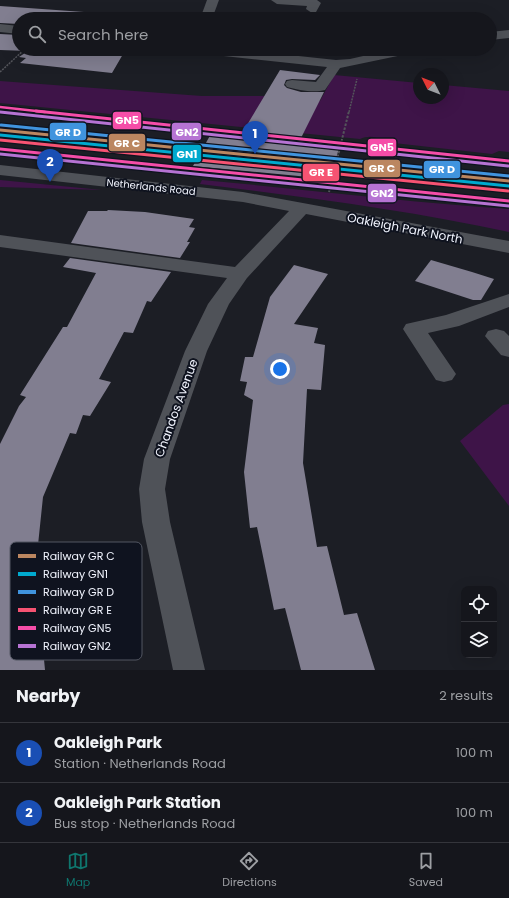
<!DOCTYPE html>
<meta charset="utf-8">
<style>
:root{--surface:#15161c;--page:#1e1f25;--text:#f1f3f6;--muted:#9d9fa3;--line:#34353b;--accent:#0f766e}
body{margin:0;font-family:Poppins,sans-serif;background:var(--page);color:var(--text)}
.controls{position:absolute;right:12px;bottom:12px;display:grid;overflow:hidden;border-radius:8px;box-shadow:0 4px 16px #0002}
.controls button{width:36px;height:36px;display:grid;place-items:center;padding:0;border:0;border-bottom:1px solid var(--line);background:var(--surface);color:var(--text);font:20px sans-serif}
.compass{position:absolute;left:413px;top:68px;width:36px;height:36px;border-radius:50%;background:var(--surface);box-shadow:0 4px 16px #0002;rotate:312deg}
.you{position:absolute;left:280px;top:369px;width:14px;height:14px;margin:-10px;border:3px solid #fff;border-radius:50%;background:#1a73e8;box-shadow:0 0 0 6px #1a73e833}
.badge{display:grid;place-items:center;width:26px;height:26px;border-radius:50%;background:var(--accent);color:#fff;font-size:13px;font-weight:700}
.pin{position:absolute;translate:-50% -33px;filter:drop-shadow(0 1px 2px #0008)}
.pin::after{content:'';position:absolute;top:21px;width:14px;height:12px;background:inherit;clip-path:polygon(0 0,100% 0,50% 100%)}
.list{margin:0;padding:0;list-style:none}
h2{display:flex;justify-content:space-between;align-items:center;height:52px;margin:0;padding:0 16px;font-size:17px}
h2 small{font-size:13px;font-weight:400;color:var(--muted)}
.list li{display:grid;grid-template-columns:26px 1fr auto;gap:12px;align-items:center;box-sizing:border-box;height:60px;padding:0 16px;border-top:1px solid var(--line)}
.list b{display:block;font-size:15px;white-space:nowrap}
.list p{margin:0;font-size:13px;white-space:nowrap;color:var(--muted)}
.list em{font-size:13px;font-style:normal;color:var(--muted)}
.icon{flex:none;width:22px;height:22px;fill:none;stroke:currentColor;stroke-width:2;stroke-linecap:round;stroke-linejoin:round}
.map{position:relative;flex:none;width:509px;height:670px;overflow:hidden}
.search{position:absolute;background:var(--surface);box-shadow:0 4px 16px #0002;left:12px;right:12px;top:12px;height:44px;display:flex;align-items:center;gap:10px;box-sizing:border-box;padding:0 14px;border-radius:22px;color:var(--muted);font-size:15px}
.sheet{height:172px;background:var(--surface)}
nav{display:flex;justify-content:space-around;align-items:center;box-sizing:border-box;height:56px;border-top:1px solid var(--line);background:var(--surface);font-size:11px;color:var(--muted)}
nav a{display:grid;justify-items:center;gap:2px}
nav .on{color:var(--accent)}
.map>svg:first-child{display:block}
.green{fill:#3e1448}
.building{fill:#817e90}
.lines{fill:none;stroke-linecap:round;stroke-linejoin:round}
.path-far1{stroke:#54555b;stroke-width:1.5;stroke-dasharray:2 1;stroke-linecap:butt}
.path{stroke:#54555b;stroke-width:2;stroke-dasharray:2.5 1.5;stroke-linecap:butt}
.minor{fill:#4f5258;fill-rule:evenodd}
.rail-1-casing{stroke:#0f131f;stroke-width:5.5}
.rail-2-casing{stroke:#0f131f;stroke-width:5.5}
.rail-3-casing{stroke:#0f131f;stroke-width:5.5}
.rail-4-casing{stroke:#0f131f;stroke-width:5.5}
.rail-5-far1-casing{stroke:#0f131f;stroke-width:4.5}
.rail-5-casing{stroke:#0f131f;stroke-width:5.5}
.rail-6-casing{stroke:#0f131f;stroke-width:5.5}
.rail-1{stroke:#bb8660;stroke-width:3}
.rail-2{stroke:#00a9ce;stroke-width:3}
.rail-3{stroke:#4094de;stroke-width:3}
.rail-4{stroke:#f65372;stroke-width:3}
.rail-5-far1{stroke:#f54da8;stroke-width:2.5}
.rail-5{stroke:#f54da8;stroke-width:3}
.rail-6{stroke:#b673d3;stroke-width:3}
.labels{text-anchor:middle;dominant-baseline:central;stroke-width:4;stroke-linejoin:round;paint-order:stroke}
.far-street-label{font-size:10px;fill:#f0f3fd;stroke:#0f131f}
.street-label{font-size:12px;fill:#f0f3fd;stroke:#0f131f}
.key{fill:#0f131f;stroke:#525662;stroke-width:1}
.key-label{font-size:11px;fill:#f0f3fd}
.line-badge{stroke:#0f131f;stroke-width:1.5}
.badge-label{font-size:11px;text-anchor:middle;font-weight:bold;fill:#fff}
</style>
<div class="map">
<svg width="509" height="670" viewBox="0 0 509 670">
<rect width="100%" height="100%" fill="#1c1e25"/>
<g class="green">
<path d="M334,75L419,83V98H443V85L509,91V152L499,151L492,154L385,142C377,137 369,135 360,139L0,103V81L202,96H263L320,101Z"/>
<polygon points="0,180 102,190 0,187"/>
<path d="M202,180C304,189 406,202 509,209V232C407,210 304,197 200,184Z"/>
<polygon points="509,404 509,506 460,441 503,405"/>
</g>
<g class="building">
<polygon points="0,6 84,12 83,15 145,17 144,19 19,19 19,24 0,23"/>
<polygon points="0,34 19,35 19,49 126,49 112,73 20,63 26,58 19,57 28,51 0,50"/>
<polygon points="280,70 320,75 315,80 292,79 286,80 284,85 287,88 301,92 324,92 300,140 340,145 330,179 193,166 212,132 241,135"/>
<polygon points="108,210 145,212 194,219 189,227 195,228 187,242 190,242 180,258 71,243 88,211 107,211"/>
<polygon points="70,258 171,272 151,302 147,301 133,333 124,332 99,379 111,382 90,416 83,415 76,434 70,433 43,497 38,545 39,606 45,670 0,670 0,444 19,406 26,397 20,395 63,327 67,327 96,273 63,267"/>
<polygon points="431,260 472,272 494,279 481,300 473,300 415,281"/>
<polygon points="294,265 328,274 294,324 318,328 314,343 325,345 321,390 307,389 303,463 317,547 327,546 344,615 357,613 375,670 301,670 285,608 274,610 257,527 250,528 244,472 253,400 244,395 247,382 240,381 245,357 253,357 270,297"/>
</g>
<g class="lines">
<g class="path-far1">
<polyline points="0,72 25,49"/>
<polyline points="349,112 357,79"/>
</g>
<g class="path">
<polyline points="313,147 339,149"/>
<polyline points="306,170 333,173"/>
<polyline points="329,192 349,111"/>
</g>
<g class="minor">
<polygon points="207,0 219,0 212,19 200,19"/>
<polygon points="271,0 317,0 321,3 316,12 312,13 306,9 307,6 277,4"/>
<polygon points="0,24 19,26 19,34 0,32"/>
<polygon points="509,30 509,38 490,40 490,32"/>
<path d="M189,49H234L336,60L350,59L394,49H419L417,52L412,53L340,68L325,90C314,93 298,90 287,87L285,84L287,81L292,80L316,82L327,67L196,53L191,52Z"/>
<polygon points="0,165 243,192 509,241 509,253 306,214 247,278 229,304 207,351 170,459 165,489 170,522 205,670 173,670 142,522 139,489 144,459 185,351 208,304 227,278 0,247 0,235 235,267 289,211 243,202 0,175"/>
<polygon points="509,294 509,307 459,326 428,333 456,374 452,380 444,382 436,380 403,329 406,324 446,315"/>
<polygon points="496,329 504,331 509,336 509,357 501,355 485,336 488,331"/>
</g>
<g class="rail-1-casing">
<polyline id="rail-1" points="0,130 509,181"/>
</g>
<g class="rail-2-casing">
<polyline id="rail-2" points="0,135 509,186"/>
</g>
<g class="rail-3-casing">
<polyline id="rail-3" points="1,125 509,176"/>
</g>
<g class="rail-4-casing">
<polyline id="rail-4" points="0,140 508,191"/>
</g>
<g class="rail-5-far1-casing">
<polyline id="rail-5-far1" points="0,107 45,112"/>
</g>
<g class="rail-5-casing">
<g id="rail-5">
<polyline points="36,111 509,161"/>
<polyline points="0,149 509,201"/>
</g>
</g>
<g class="rail-6-casing">
<g id="rail-6">
<polyline points="0,112 508,166"/>
<polyline points="0,154 509,206"/>
</g>
</g>
<use href="#rail-1" class="rail-1"/>
<use href="#rail-2" class="rail-2"/>
<use href="#rail-3" class="rail-3"/>
<use href="#rail-4" class="rail-4"/>
<use href="#rail-5-far1" class="rail-5-far1"/>
<use href="#rail-5" class="rail-5"/>
<use href="#rail-6" class="rail-6"/>
</g>
<g class="labels">
<g class="far-street-label">
<text transform="translate(151 187) rotate(6)">Netherlands Road</text>
</g>
<g class="street-label">
<text transform="translate(405 228) rotate(11)">Oakleigh Park North</text>
<text transform="translate(176 408) rotate(-70)">Chandos Avenue</text>
</g>
</g>
<rect x="10" y="542" width="132" height="118" rx="6" class="key"/>
<rect x="18" y="554" width="18" height="4" fill="#bb8660"/>
<rect x="18" y="572" width="18" height="4" fill="#00a9ce"/>
<rect x="18" y="590" width="18" height="4" fill="#4094de"/>
<rect x="18" y="608" width="18" height="4" fill="#f65372"/>
<rect x="18" y="626" width="18" height="4" fill="#f54da8"/>
<rect x="18" y="644" width="18" height="4" fill="#b673d3"/>
<g class="key-label">
<text x="43" y="560">Railway GR C</text>
<text x="43" y="578">Railway GN1</text>
<text x="43" y="596">Railway GR D</text>
<text x="43" y="614">Railway GR E</text>
<text x="43" y="632">Railway GN5</text>
<text x="43" y="650">Railway GN2</text>
</g>
<g class="line-badge">
<rect x="112" y="111" width="30" height="19" rx="4" fill="#f54da8"/>
<rect x="49" y="122" width="38" height="19" rx="4" fill="#4094de"/>
<rect x="171" y="122" width="31" height="19" rx="4" fill="#b673d3"/>
<rect x="108" y="133" width="38" height="19" rx="4" fill="#bb8660"/>
<rect x="367" y="138" width="30" height="19" rx="4" fill="#f54da8"/>
<rect x="172" y="144" width="30" height="19" rx="4" fill="#00a9ce"/>
<rect x="363" y="159" width="38" height="19" rx="4" fill="#bb8660"/>
<rect x="423" y="160" width="38" height="19" rx="4" fill="#4094de"/>
<rect x="302" y="163" width="38" height="19" rx="4" fill="#f65372"/>
<rect x="367" y="183" width="30" height="20" rx="4" fill="#b673d3"/>
</g>
<g class="badge-label">
<text x="127" y="124">GN5</text>
<text x="68" y="136">GR D</text>
<text x="187" y="136">GN2</text>
<text x="127" y="147">GR C</text>
<text x="382" y="151">GN5</text>
<text x="187" y="158">GN1</text>
<text x="382" y="172">GR C</text>
<text x="442" y="173">GR D</text>
<text x="321" y="176">GR E</text>
<text x="382" y="197">GN2</text>
</g>
</svg>
<div class="controls">
<button><svg class="icon" aria-label="locate" viewBox="0 0 24 24"><circle cx="12" cy="12" r="6"/><path d="M12 2v4M12 18v4M2 12h4M18 12h4"/></svg></button>
<button><svg class="icon" aria-label="layers" viewBox="0 0 24 24"><path d="M12 4l9 5-9 5-9-5zM3 14l9 5 9-5"/></svg></button>
</div>
<svg class="compass" viewBox="-18 -18 36 36"><path d="M0-13l5 13h-10z" fill="#e53935"/><path d="M0 13l5-13h-10z" fill="#9d9fa3"/></svg>
<div class="you"></div>
<div class="pin badge" style="left:255px;top:154px;background:#1a4fb4">1</div>
<div class="pin badge" style="left:50px;top:182px;background:#1a4fb4">2</div>
<div class="search"><svg class="icon" aria-label="search" viewBox="0 0 24 24"><circle cx="10" cy="10" r="6"/><path d="M15 15l6 6"/></svg>Search here</div>
</div>
<section class="sheet">
<h2>Nearby<small>2 results</small></h2>
<ul class="list">
<li><span class="badge" style="background:#1a4fb4">1</span><div><b>Oakleigh Park</b><p>Station · Netherlands Road</p></div><em>100 m</em></li>
<li><span class="badge" style="background:#1a4fb4">2</span><div><b>Oakleigh Park Station</b><p>Bus stop · Netherlands Road</p></div><em>100 m</em></li>
</ul>
</section>
<nav>
<a class="on"><svg class="icon" aria-label="map" viewBox="0 0 24 24"><path d="M3 6l6-2 6 2 6-2v14l-6 2-6-2-6 2zM9 4v14M15 6v14"/></svg>Map</a>
<a><svg class="icon" aria-label="directions" viewBox="0 0 24 24"><path d="M12 3l9 9-9 9-9-9zM9 14v-3h6M13 9l2 2-2 2"/></svg>Directions</a>
<a><svg class="icon" aria-label="saved" viewBox="0 0 24 24"><path d="M7 4h10v16l-5-4-5 4z"/></svg>Saved</a>
</nav>
